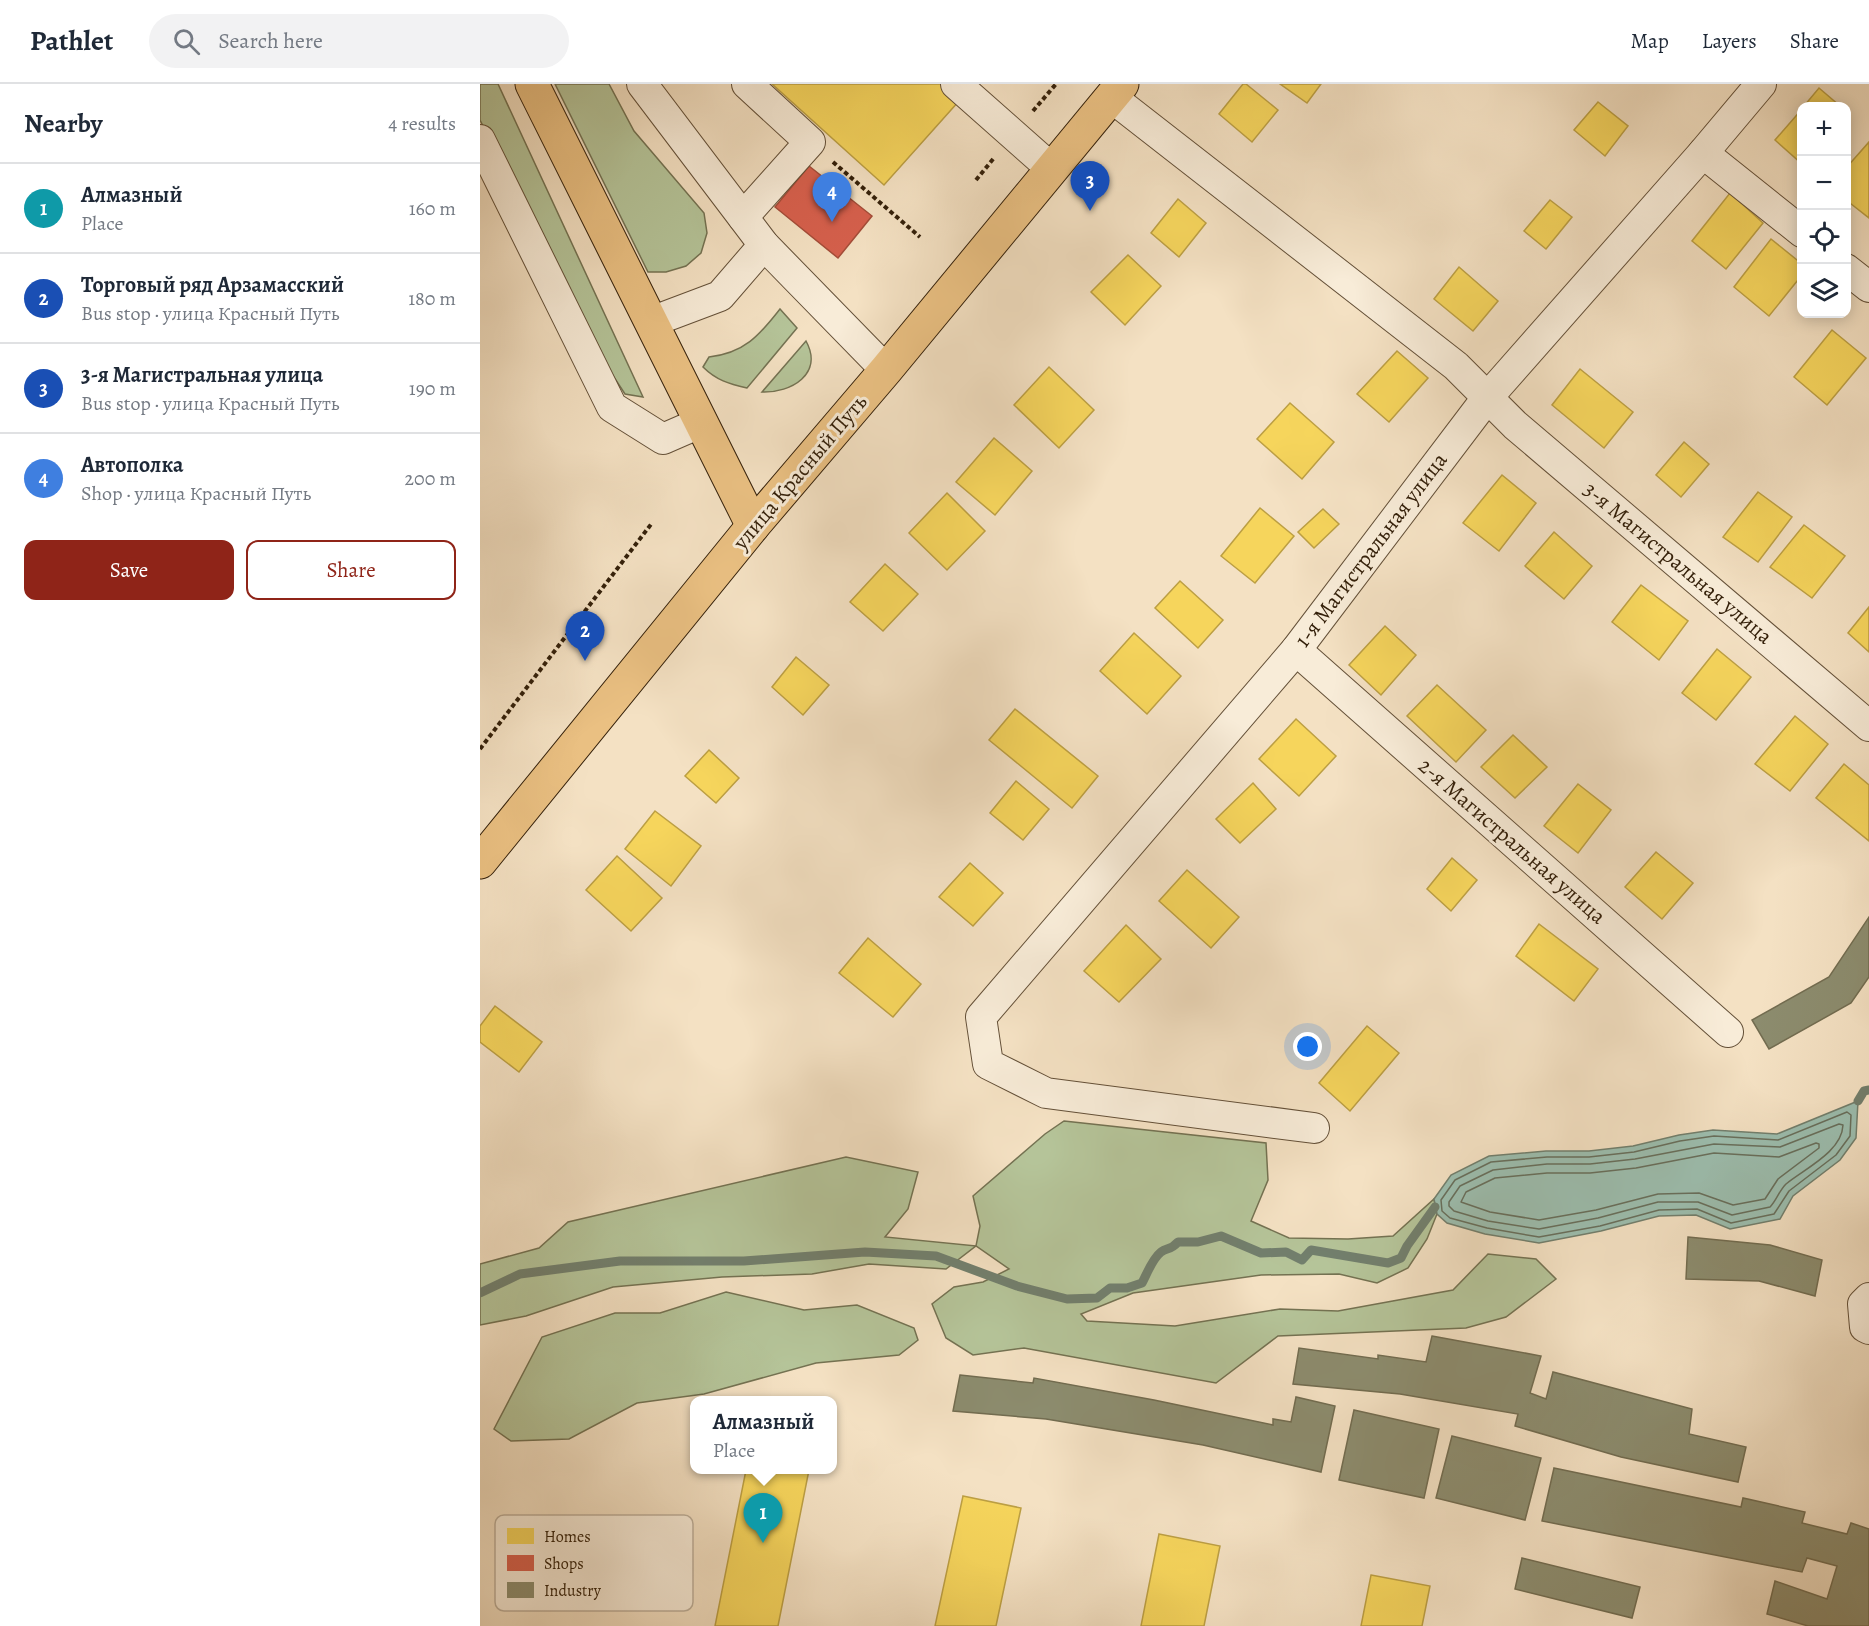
<!DOCTYPE html>
<meta charset="utf-8">
<style>
:root{--surface:#fff;--page:#f2f2f3;--text:#1f2937;--muted:#747a83;--line:#e0e1e3;--accent:#8f2418}
body{margin:0;font-family:Alegreya,serif;background:var(--page);color:var(--text)}
.controls{position:absolute;right:18px;top:18px;display:grid;overflow:hidden;border-radius:12px;box-shadow:0 3px 15px #0003}
.controls button{width:54px;height:54px;display:grid;place-items:center;padding:0;border:0;border-bottom:2px solid var(--line);background:var(--surface);color:var(--text);font:30px sans-serif}
.you{position:absolute;left:828px;top:963px;width:21px;height:21px;margin:-15px;border:4px solid #fff;border-radius:50%;background:#1a73e8;box-shadow:0 0 0 9px #1a73e833}
.badge{display:grid;place-items:center;width:39px;height:39px;border-radius:50%;background:var(--accent);color:#fff;font-size:20px;font-weight:700}
.pin{position:absolute;translate:-50% -50px;filter:drop-shadow(0 2px 3px #0008)}
.pin::after{content:'';position:absolute;top:32px;width:21px;height:18px;background:inherit;clip-path:polygon(0 0,100% 0,50% 100%)}
.popup{position:absolute;left:210px;top:1312px;width:147px;height:78px;box-sizing:border-box;display:grid;place-content:center;border-radius:12px;background:var(--surface);filter:drop-shadow(0 2px 4px #0005);font-size:20px;white-space:nowrap;color:var(--muted)}
.popup b{font-size:22px;color:var(--text)}
.popup::after{content:'';position:absolute;left:50%;top:100%;margin-left:-12px;border:12px solid transparent;border-top-color:var(--surface)}
.list{margin:0;padding:0;list-style:none}
h2{display:flex;justify-content:space-between;align-items:center;height:78px;margin:0;padding:0 24px;font-size:26px}
h2 small{font-size:20px;font-weight:400;color:var(--muted)}
.list li{display:grid;grid-template-columns:39px 1fr auto;gap:18px;align-items:center;box-sizing:border-box;height:90px;padding:0 24px;border-top:2px solid var(--line)}
.list b{display:block;font-size:22px;white-space:nowrap}
.list p{margin:0;font-size:20px;white-space:nowrap;color:var(--muted)}
.list em{font-size:20px;font-style:normal;color:var(--muted)}
.actions{display:flex;gap:12px;padding:18px 24px}
.actions a{flex:1;padding:14px 0;border:2px solid var(--accent);border-radius:12px;text-align:center;font-size:21px;color:var(--accent)}
.actions .main{background:var(--accent);color:#fff}
.icon{flex:none;width:33px;height:33px;fill:none;stroke:currentColor;stroke-width:2;stroke-linecap:round;stroke-linejoin:round}
.map{position:relative;flex:none;width:1389px;height:1542px;overflow:hidden}
header{display:flex;align-items:center;gap:36px;box-sizing:border-box;height:84px;padding:0 30px;background:var(--surface);border-bottom:2px solid var(--line)}
header strong{font-size:28px}
nav{display:flex;gap:33px;margin-inline-start:auto;font-size:21px}
.search{width:420px;height:54px;background:var(--page);display:flex;align-items:center;gap:15px;box-sizing:border-box;padding:0 21px;border-radius:33px;color:var(--muted);font-size:22px}
main{display:flex}
aside{flex:1;background:var(--surface)}
.map>svg:first-child{display:block}
.green{fill:#b5c499;stroke:#747252;stroke-width:1.5}
.water{fill:#9cbeaf;stroke:#727f6d;stroke-width:1.5}
.homes{fill:#f6d55c;stroke:#bc9f43;stroke-width:1.5}
.shops{fill:#d6604d;stroke:#a54d39;stroke-width:1.5}
.industry{fill:#8c8c6e;stroke:#726c50;stroke-width:1.5}
.lines{fill:none;stroke-linecap:round;stroke-linejoin:round}
.shore{stroke:#686f5c;stroke-width:1.5}
.stream{stroke:#727f6d;stroke-width:9}
.minor-casing{stroke:#645038;stroke-width:32}
.major-casing{stroke:#34200a;stroke-width:35}
.path{stroke:#34200a;stroke-width:4;stroke-dasharray:4.5 3;stroke-linecap:butt}
.minor{stroke:#f8ecd8;stroke-width:30}
.major{stroke:#eac082;stroke-width:33}
.labels{text-anchor:middle;dominant-baseline:central;stroke-width:6;stroke-linejoin:round;paint-order:stroke}
.street-label{font-size:22px;fill:#34200a;stroke:#f8ecd8}
.key{fill:#f8ecd8;stroke:#bdaf9a;stroke-width:1.5}
.key-label{font-size:16px;fill:#34200a}
</style>
<header>
<strong>Pathlet</strong>
<div class="search"><svg class="icon" aria-label="search" viewBox="0 0 24 24"><circle cx="10" cy="10" r="6"/><path d="M15 15l6 6"/></svg>Search here</div>
<nav><a>Map</a><a>Layers</a><a>Share</a></nav>
</header>
<main>
<aside>
<h2>Nearby<small>4 results</small></h2>
<ul class="list">
<li><span class="badge" style="background:#0f9aa8">1</span><div><b>Алмазный</b><p>Place</p></div><em>160 m</em></li>
<li><span class="badge" style="background:#1a4fb4">2</span><div><b>Торговый ряд Арзамасский</b><p>Bus stop · улица Красный Путь</p></div><em>180 m</em></li>
<li><span class="badge" style="background:#1a4fb4">3</span><div><b>3-я Магистральная улица</b><p>Bus stop · улица Красный Путь</p></div><em>190 m</em></li>
<li><span class="badge" style="background:#3f7fe0">4</span><div><b>Автополка</b><p>Shop · улица Красный Путь</p></div><em>200 m</em></li>
</ul>
<div class="actions"><a class="main">Save</a><a>Share</a></div>
</aside>
<div class="map">
<svg width="1389" height="1542" viewBox="0 0 1389 1542">
<rect width="100%" height="100%" fill="#f4e1c3"/>
<filter id="stains"><feTurbulence type="fractalNoise" baseFrequency=".00333" numOctaves="4"/><feColorMatrix values="0 0 0 0 .2 0 0 0 0 .09 0 0 0 0 .02 0 0 0 .5 -.17"/></filter>
<radialGradient id="worn" r=".72"><stop offset=".6" stop-color="#630" stop-opacity="0"/><stop offset="1" stop-color="#630" stop-opacity=".3"/></radialGradient>
<g class="green">
<polygon points="0,0 18,0 163,313 145,310 120,272 0,36"/>
<polygon points="75,0 129,0 154,47 224,129 227,149 221,169 206,182 186,188 168,188"/>
<path d="M300,225L317,244L267,304C249,300 236,296 223,283L229,273C264,269 279,252 300,225Z"/>
<path d="M326,257C344,290 311,309 282,308Z"/>
<polygon points="584,1037 786,1059 788,1096 771,1137 809,1154 868,1155 913,1152 954,1115 957,1130 947,1155 928,1184 897,1199 859,1190 781,1191 653,1209 601,1230 607,1237 695,1242 800,1225 858,1227 973,1206 1008,1170 1056,1175 1076,1195 1026,1233 986,1244 798,1252 736,1299 544,1264 493,1271 466,1254 452,1220 474,1203 503,1198 529,1185 496,1162 466,1185 389,1180 332,1190 242,1193 133,1203 46,1232 0,1241 0,1180 59,1164 88,1138 366,1073 438,1088 428,1125 405,1153 496,1162 500,1142 493,1112 565,1050"/>
<polygon points="246,1208 324,1226 377,1221 434,1244 438,1256 419,1271 336,1279 224,1310 157,1319 89,1355 31,1357 14,1345 62,1253 135,1229 180,1229"/>
</g>
<polygon class="water" points="1378,1017 1376,1054 1360,1076 1313,1112 1300,1135 1250,1145 1216,1131 1179,1132 1121,1147 1059,1159 1005,1150 967,1139 957,1130 954,1115 971,1091 1009,1072 1066,1067 1109,1067 1153,1062 1199,1051 1233,1046 1297,1050"/>
<g class="homes">
<polygon points="292,0 461,0 479,17 404,101"/>
<polygon points="763,0 766,0 798,26 772,58 739,30"/>
<polygon points="800,0 841,0 827,19"/>
<polygon points="1339,4 1360,22 1324,22"/>
<polygon points="1118,18 1148,42 1125,72 1094,46"/>
<polygon points="1322,25 1322,80 1295,56"/>
<polygon points="1389,58 1389,134 1366,116 1366,84"/>
<polygon points="1250,109 1283,139 1246,185 1212,157"/>
<polygon points="698,115 726,139 699,173 671,149"/>
<polygon points="1070,116 1092,133 1066,165 1044,147"/>
<polygon points="1291,155 1322,180 1322,191 1289,232 1254,203"/>
<polygon points="648,171 681,202 645,241 611,208"/>
<polygon points="979,183 1018,217 993,247 954,215"/>
<polygon points="1352,246 1386,274 1347,321 1314,293"/>
<polygon points="917,267 948,294 909,338 877,310"/>
<polygon points="569,283 614,326 579,364 534,321"/>
<polygon points="1100,285 1153,328 1124,364 1072,321"/>
<polygon points="810,319 854,358 822,395 777,355"/>
<polygon points="514,354 552,387 515,431 476,398"/>
<polygon points="1204,358 1229,380 1201,413 1176,391"/>
<polygon points="1022,391 1056,419 1019,467 983,439"/>
<polygon points="1278,408 1312,433 1278,478 1243,453"/>
<polygon points="467,409 505,447 467,486 429,449"/>
<polygon points="780,424 814,452 775,499 741,472"/>
<polygon points="843,425 859,440 834,464 818,448"/>
<polygon points="1324,441 1365,472 1332,514 1290,483"/>
<polygon points="1074,448 1112,482 1084,515 1045,482"/>
<polygon points="405,480 438,510 403,547 370,518"/>
<polygon points="700,497 743,536 718,564 675,524"/>
<polygon points="1161,501 1208,537 1179,576 1132,538"/>
<polygon points="1389,523 1389,568 1368,549"/>
<polygon points="905,542 936,571 901,611 869,581"/>
<polygon points="654,549 701,592 667,630 620,587"/>
<polygon points="1237,565 1271,593 1236,636 1202,609"/>
<polygon points="316,573 349,601 323,631 292,603"/>
<polygon points="957,601 1006,646 976,678 927,632"/>
<polygon points="535,625 618,692 592,724 509,656"/>
<polygon points="1315,632 1348,660 1310,707 1275,680"/>
<polygon points="816,635 856,672 819,712 779,675"/>
<polygon points="1033,651 1067,683 1035,714 1001,683"/>
<polygon points="229,666 259,694 236,719 205,692"/>
<polygon points="1364,680 1389,701 1389,757 1336,714"/>
<polygon points="536,697 569,725 543,756 510,729"/>
<polygon points="773,699 796,725 760,759 736,735"/>
<polygon points="1098,700 1131,726 1098,769 1064,742"/>
<polygon points="175,727 221,762 191,802 145,765"/>
<polygon points="1176,768 1213,799 1182,835 1145,803"/>
<polygon points="137,772 182,814 151,847 106,806"/>
<polygon points="972,774 997,796 971,827 947,805"/>
<polygon points="490,779 523,809 493,842 459,813"/>
<polygon points="707,786 759,833 731,864 679,817"/>
<polygon points="1059,840 1118,885 1094,917 1036,872"/>
<polygon points="646,841 681,875 639,918 604,887"/>
<polygon points="388,854 441,900 413,933 359,889"/>
<polygon points="15,922 62,958 39,988 0,958 0,942"/>
<polygon points="887,942 919,969 870,1027 839,999"/>
<polygon points="266,1386 329,1386 298,1542 235,1542"/>
<polygon points="483,1412 541,1424 516,1542 455,1542"/>
<polygon points="679,1450 740,1462 724,1542 661,1542"/>
<polygon points="891,1491 950,1502 942,1542 881,1542"/>
</g>
<polygon class="shops" points="329,82 392,132 358,174 295,123"/>
<g class="industry">
<polygon points="1389,833 1389,893 1371,919 1289,965 1272,936 1349,893"/>
<polygon points="1208,1153 1290,1161 1342,1176 1335,1212 1279,1197 1206,1195"/>
<polygon points="952,1252 1061,1272 1050,1309 1066,1315 1073,1288 1212,1325 1209,1350 1266,1363 1258,1398 1141,1373 1035,1342 1038,1330 920,1310 813,1300 819,1264 898,1275 898,1271 946,1278"/>
<polygon points="480,1291 553,1299 554,1294 674,1316 793,1341 793,1335 811,1338 816,1313 855,1322 841,1388 723,1361 566,1335 473,1327"/>
<polygon points="874,1326 959,1345 944,1414 859,1396"/>
<polygon points="972,1352 1061,1374 1045,1436 956,1414"/>
<polygon points="1074,1384 1261,1423 1263,1414 1325,1428 1322,1439 1367,1450 1371,1439 1389,1445 1389,1542 1328,1542 1287,1530 1295,1497 1347,1515 1357,1482 1327,1474 1322,1488 1062,1437"/>
<polygon points="1042,1474 1160,1503 1152,1534 1035,1505"/>
</g>
<g class="lines">
<g class="shore">
<polygon points="1367,1028 1371,1031 1370,1052 1356,1071 1309,1107 1294,1130 1251,1139 1217,1125 1179,1126 1120,1142 1059,1153 1007,1144 970,1134 962,1127 961,1116 975,1096 1011,1078 1067,1073 1109,1073 1154,1068 1200,1057 1234,1052 1298,1056"/>
<path d="M1359,1040L1363,1041C1362,1068 1324,1085 1306,1100C1299,1107 1296,1117 1290,1123L1252,1131L1218,1118H1178L1118,1134L1059,1145L1008,1137L974,1127L969,1122V1118L980,1102L1013,1086L1067,1080H1110L1155,1075L1234,1060L1300,1063Z"/>
<polygon points="1336,1059 1339,1060 1339,1064 1298,1095 1285,1115 1253,1121 1219,1109 1178,1110 1116,1126 1059,1136 1010,1128 981,1118 986,1108 1015,1094 1067,1089 1110,1089 1156,1084 1234,1069 1299,1073"/>
</g>
<g class="stream">
<polyline points="1378,1017 1384,1007 1389,1006"/>
<path d="M0,1209L40,1190L140,1177H264L385,1168L456,1172L537,1202L587,1215L617,1214L630,1204H647L662,1199C667,1190 672,1175 681,1168C687,1163 690,1167 698,1158H718L741,1152L781,1169L806,1168L822,1176L831,1166L908,1179L921,1174L927,1162L955,1123"/>
</g>
<g class="minor-casing">
<g id="minor">
<polyline points="162,0 284,161 406,286"/>
<polyline points="476,0 572,85"/>
<polyline points="631,13 976,282 1035,341 1389,642"/>
<polyline points="0,56 132,323 183,355 222,338"/>
<polyline points="1223,69 1322,148"/>
<polyline points="263,133 330,58 267,0"/>
<polyline points="1366,185 1389,203"/>
<polyline points="171,238 240,212 284,161"/>
<polyline points="816,566 1248,948"/>
<polyline points="834,1044 566,1009 508,980 501,933 816,566 1007,314 1223,69 1281,0"/>
<polyline points="1389,1214 1383,1220 1385,1243 1389,1245"/>
</g>
</g>
<g class="major-casing">
<g id="major">
<polyline points="52,0 273,442"/>
<polyline points="0,778 273,442 406,286 642,0"/>
</g>
</g>
<g class="path">
<polyline points="553,27 576,0"/>
<polyline points="353,78 440,153"/>
<polyline points="496,96 514,74"/>
<polyline points="0,665 172,439"/>
</g>
<use href="#minor" class="minor"/>
<use href="#major" class="major"/>
</g>
<g class="labels">
<g class="street-label">
<text transform="translate(320 388) rotate(-50)">улица Красный Путь</text>
<text transform="translate(891 466) rotate(-53)">1-я Магистральная улица</text>
<text transform="translate(1198 479) rotate(40)">3-я Магистральная улица</text>
<text transform="translate(1032 757) rotate(41)">2-я Магистральная улица</text>
</g>
</g>
<rect x="15" y="1431" width="198" height="96" rx="9" class="key"/>
<rect x="27" y="1444" width="27" height="16" fill="#f6d55c"/>
<rect x="27" y="1471" width="27" height="16" fill="#d6604d"/>
<rect x="27" y="1498" width="27" height="16" fill="#8c8c6e"/>
<g class="key-label">
<text x="64" y="1458">Homes</text>
<text x="64" y="1485">Shops</text>
<text x="64" y="1512">Industry</text>
</g>
<rect width="100%" height="100%" filter="url(#stains)"/>
<rect width="100%" height="100%" fill="url(#worn)"/>
</svg>
<div class="controls">
<button>+</button>
<button>−</button>
<button><svg class="icon" aria-label="locate" viewBox="0 0 24 24"><circle cx="12" cy="12" r="6"/><path d="M12 2v4M12 18v4M2 12h4M18 12h4"/></svg></button>
<button><svg class="icon" aria-label="layers" viewBox="0 0 24 24"><path d="M12 4l9 5-9 5-9-5zM3 14l9 5 9-5"/></svg></button>
</div>
<div class="you"></div>
<div class="pin badge" style="left:283px;top:1459px;background:#0f9aa8">1</div>
<div class="popup"><b>Алмазный</b>Place</div>
<div class="pin badge" style="left:105px;top:577px;background:#1a4fb4">2</div>
<div class="pin badge" style="left:610px;top:127px;background:#1a4fb4">3</div>
<div class="pin badge" style="left:352px;top:138px;background:#3f7fe0">4</div>
</div>
</main>
